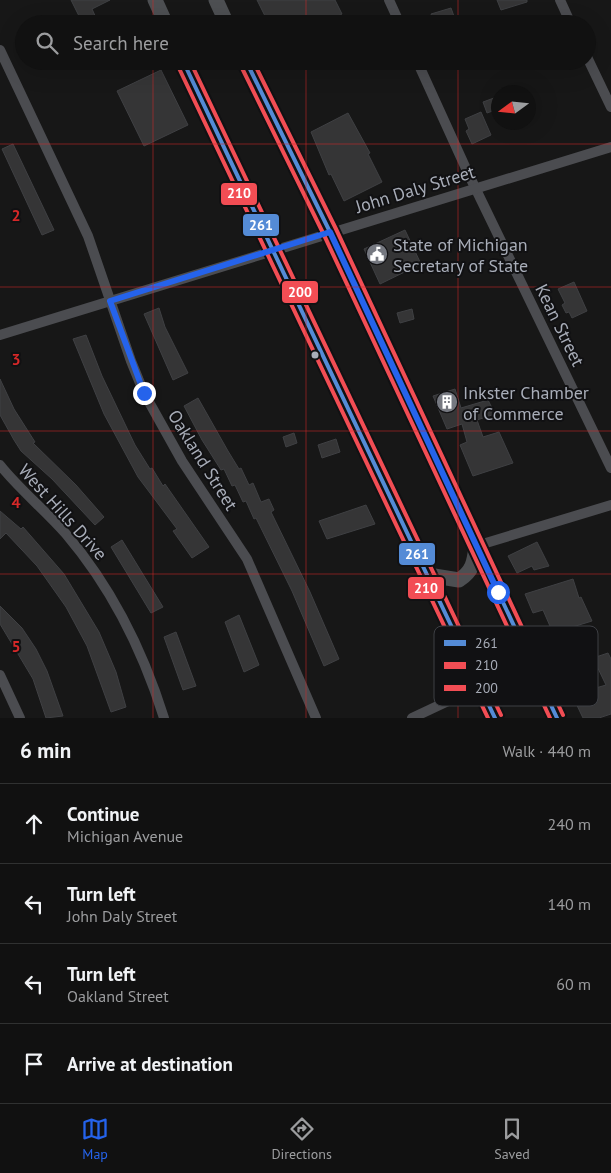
<!DOCTYPE html>
<meta charset="utf-8">
<style>
:root{--surface:#111;--page:#1e1f1f;--text:#f1f3f6;--muted:#9c9d9f;--line:#303131;--accent:#2563eb}
body{margin:0;font-family:"PT Sans",sans-serif;background:var(--page);color:var(--text)}
.compass{position:absolute;left:491px;top:85px;width:45px;height:45px;border-radius:50%;background:var(--surface);box-shadow:0 5px 20px #0002;rotate:255deg}
.stop{position:absolute;width:15px;height:15px;margin:-11px;border:4px solid #2563eb;border-radius:50%;background:#fff}
.stop.end{background:#2563eb;border-color:#fff;box-shadow:0 1px 5px #0008}
.list{margin:0;padding:0;list-style:none}
h2{display:flex;justify-content:space-between;align-items:center;height:65px;margin:0;padding:0 20px;font-size:21px}
h2 small{font-size:16px;font-weight:400;color:var(--muted)}
.list li{display:grid;grid-template-columns:32px 1fr auto;gap:15px;align-items:center;box-sizing:border-box;height:80px;padding:0 20px;border-top:1px solid var(--line)}
.list b{display:block;font-size:19px;white-space:nowrap}
.list p{margin:0;font-size:16px;white-space:nowrap;color:var(--muted)}
.list em{font-size:16px;font-style:normal;color:var(--muted)}
.icon{flex:none;width:28px;height:28px;fill:none;stroke:currentColor;stroke-width:2;stroke-linecap:round;stroke-linejoin:round}
.map{position:relative;flex:none;width:611px;height:718px;overflow:hidden}
.search{position:absolute;background:var(--surface);box-shadow:0 5px 20px #0002;left:15px;right:15px;top:15px;height:55px;display:flex;align-items:center;gap:12px;box-sizing:border-box;padding:0 18px;border-radius:28px;color:var(--muted);font-size:19px}
.sheet{height:385px;background:var(--surface)}
nav{display:flex;justify-content:space-around;align-items:center;box-sizing:border-box;height:70px;border-top:1px solid var(--line);background:var(--surface);font-size:14px;color:var(--muted)}
nav a{display:grid;justify-items:center;gap:2px}
nav .on{color:var(--accent)}
.map>svg:first-child{display:block}
.building{fill:#353536;stroke:#3f4043}
.lines{fill:none;stroke-linecap:round;stroke-linejoin:round}
.minor{stroke:#4b4c50;stroke-width:10}
.primary{stroke:#4d4f52;stroke-width:15}
.bus-1-casing{stroke:#111113;stroke-width:8}
.bus-2-casing{stroke:#111113;stroke-width:8}
.bus-3-casing{stroke:#111113;stroke-width:8}
.bus-1{stroke:#548bd6;stroke-width:4}
.bus-2{stroke:#f24d54;stroke-width:4}
.bus-3{stroke:#f24d54;stroke-width:4}
.route{stroke:#2563eb;stroke-width:6}
.grid{fill:none;stroke:#d62828;stroke-width:1;stroke-opacity:0.55}
.bus-dot{fill:#a8adb8;stroke:#111113;stroke-width:2}
.labels{text-anchor:middle;dominant-baseline:central;stroke-width:4;stroke-linejoin:round;paint-order:stroke}
.street-label{font-size:18px;fill:#a8adb8;stroke:#111113}
.poi-label{font-size:18px;fill:#a8adb8;stroke:#111113;text-anchor:start}
.key{fill:#111113;stroke:#3e4045;stroke-width:1}
.key-label{font-size:14px;fill:#a8adb8}
.grid-label{font-size:16px;text-anchor:middle;font-weight:bold;fill:#d62828;stroke:#111113;stroke-width:4;stroke-linejoin:round;paint-order:stroke}
.line-badge{stroke:#111113;stroke-width:2}
.badge-label{font-size:14px;text-anchor:middle;font-weight:bold;fill:#fff}
</style>
<div class="map">
<svg width="611" height="718" viewBox="0 0 611 718">
<rect width="100%" height="100%" fill="#171717"/>
<g class="building">
<polygon points="71,0 110,0 92,9 97,20 88,24 83,24"/>
<polygon points="257,0 335,0 342,14 322,24 269,24"/>
<polygon points="497,0 527,0 527,2 501,10"/>
<polygon points="451,8 455,19 434,24 431,14"/>
<polygon points="161,70 188,125 144,146 117,91"/>
<polygon points="494,98 498,109 487,113 483,102"/>
<polygon points="481,112 491,135 472,144 466,131 469,129 465,119"/>
<polygon points="348,113 370,153 368,154 382,182 344,201 331,174 329,175 311,132"/>
<polygon points="13,144 54,230 42,235 2,149"/>
<polygon points="405,230 421,264 380,284 364,249"/>
<polygon points="574,282 587,311 572,318 569,312 566,313 562,305 565,303 558,289"/>
<polygon points="159,308 165,327 188,373 173,380 144,314"/>
<polygon points="412,309 414,319 400,323 397,313"/>
<polygon points="86,335 102,376 135,445 150,469 152,468 163,486 165,484 209,547 192,558 173,531 177,529 138,477 104,414 73,339"/>
<polygon points="0,379 14,409 35,442 33,443 76,485 104,517 95,525 52,479 21,451 14,440 0,415"/>
<polygon points="455,389 461,408 488,400 495,414 477,420 483,437 499,432 513,463 473,476 460,445 467,442 462,424 447,429 433,396"/>
<polygon points="198,398 228,451 239,469 241,468 249,485 253,483 261,502 269,499 274,510 271,512 310,592 339,659 324,666 292,591 256,518 254,519 246,501 243,502 235,485 232,486 224,469 221,470 202,440 184,406"/>
<polygon points="294,433 297,443 286,447 283,437"/>
<polygon points="336,439 340,452 322,458 318,445"/>
<polygon points="366,505 375,524 327,539 319,521"/>
<polygon points="0,511 21,529 23,527 64,574 99,632 116,672 126,707 111,712 87,646 66,607 37,566 6,533 0,539"/>
<polygon points="122,540 163,607 151,613 111,547"/>
<polygon points="537,542 549,566 534,570 532,566 517,573 508,556"/>
<polygon points="573,579 579,598 581,597 592,621 553,633 543,610 533,613 525,594"/>
<polygon points="0,606 22,628 36,649 47,671 63,716 46,718 33,679 0,624"/>
<polygon points="239,615 259,665 244,672 225,622"/>
<polygon points="176,632 196,686 183,690 164,637"/>
<polygon points="608,653 611,659 611,714 599,718 583,718 572,695 606,685 593,658"/>
</g>
<g class="lines">
<g class="minor">
<polyline points="389,0 400,24"/>
<polyline points="560,0 571,24"/>
<polyline points="0,50 88,236 131,361 144,393 182,461 247,559 316,718"/>
<polyline points="587,57 611,107"/>
<polyline points="417,61 468,173 611,468"/>
<polyline points="0,335 611,147"/>
<path d="M0,465C20,490 45,510 66,534C112,588 143,651 164,718"/>
<polyline points="476,546 611,505"/>
<polyline points="0,675 20,718"/>
<polyline points="412,718 480,686"/>
</g>
<g class="primary">
<polyline points="155,0 166,24"/>
<polyline points="216,0 227,24"/>
<polyline points="183,61 495,718"/>
<polyline points="246,61 330,232 557,718"/>
<path d="M428,575L459,580C473,571 474,562 476,547"/>
<path d="M480,686L485,670C502,660 512,664 532,664"/>
</g>
<g class="bus-1-casing">
<g id="bus-1">
<polyline points="183,61 495,718"/>
<polyline points="246,61 330,232 557,718"/>
</g>
</g>
<g class="bus-2-casing">
<g id="bus-2">
<polyline points="177,64 488,718"/>
<polyline points="240,64 324,235 550,718"/>
</g>
</g>
<g class="bus-3-casing">
<g id="bus-3">
<polyline points="190,61 501,715"/>
<polyline points="253,61 336,229 563,715"/>
</g>
</g>
<use href="#bus-1" class="bus-1"/>
<use href="#bus-2" class="bus-2"/>
<use href="#bus-3" class="bus-3"/>
</g>
<g class="lines">
<polyline class="route" points="144,393 110,301 330,232 498,592"/>
</g>
<path class="grid" d="M153,0V24M306,0V24M458,0V24M153,61V718M306,61V718M458,61V718M0,144H611M0,287H611M0,431H611M0,574H611"/>
<defs>
<g id="civic-disc" transform="scale(1.125)"><circle r="9.5" fill="#757880" stroke="#111113"/><path d="M-.6-6.5H3V-4.5H.6V-3L4-1V1h2V6H-6V1h2V-1L-.6-3ZM-1.2 2.5V6h2.4V2.5Z" fill="#fff"/></g>
<g id="building-disc" transform="scale(1.125)"><circle r="9.5" fill="#757880" stroke="#111113"/><path d="M-4-6H4V6H1V3H-1V6H-4ZM-2.5-4.3h1.7v1.8h-1.7ZM.8-4.3h1.7v1.8H.8ZM-2.5-1h1.7V.8h-1.7ZM.8-1h1.7V.8H.8Z" fill="#fff"/></g>
</defs>
<g fill-rule="evenodd">
<use href="#civic-disc" x="377" y="254"/>
<use href="#building-disc" x="447" y="402"/>
</g>
<circle class="bus-dot" cx="315" cy="355" r="4.5"/>
<g class="labels">
<g class="street-label">
<text transform="translate(415 189) rotate(-17)">John Daly Street</text>
<text transform="translate(560 325) rotate(64)">Kean Street</text>
<text transform="translate(203 460) rotate(58)">Oakland Street</text>
<text transform="translate(63 512) rotate(48)">West Hills Drive</text>
</g>
<g class="poi-label">
<text x="393" y="244">State of Michigan<tspan x="393" dy="21">Secretary of State</tspan></text>
<text x="463" y="392">Inkster Chamber<tspan x="463" dy="21">of Commerce</tspan></text>
</g>
</g>
<rect x="434" y="626" width="164" height="80" rx="8" class="key"/>
<rect x="444" y="640" width="22" height="6" fill="#548bd6"/>
<rect x="444" y="662" width="22" height="7" fill="#f24d54"/>
<rect x="444" y="685" width="22" height="6" fill="#f24d54"/>
<g class="key-label">
<text x="475" y="648">261</text>
<text x="475" y="670">210</text>
<text x="475" y="693">200</text>
</g>
<g class="grid-label">
<text x="16" y="221">2</text>
<text x="16" y="365">3</text>
<text x="16" y="508">4</text>
<text x="16" y="652">5</text>
</g>
<g class="line-badge">
<rect x="220" y="182" width="38" height="24" rx="5" fill="#f24d54"/>
<rect x="242" y="213" width="38" height="24" rx="5" fill="#548bd6"/>
<rect x="281" y="280" width="38" height="24" rx="5" fill="#f24d54"/>
<rect x="398" y="542" width="38" height="24" rx="5" fill="#548bd6"/>
<rect x="407" y="576" width="38" height="24" rx="5" fill="#f24d54"/>
</g>
<g class="badge-label">
<text x="239" y="198">210</text>
<text x="261" y="230">261</text>
<text x="300" y="297">200</text>
<text x="417" y="559">261</text>
<text x="426" y="593">210</text>
</g>
</svg>
<svg class="compass" viewBox="-18 -18 36 36"><path d="M0-13l5 13h-10z" fill="#e53935"/><path d="M0 13l5-13h-10z" fill="#9c9d9f"/></svg>
<div class="stop" style="left:498px;top:592px"></div>
<div class="stop end" style="left:144px;top:393px"></div>
<div class="search"><svg class="icon" aria-label="search" viewBox="0 0 24 24"><circle cx="10" cy="10" r="6"/><path d="M15 15l6 6"/></svg>Search here</div>
</div>
<section class="sheet">
<h2>6 min<small>Walk · 440 m</small></h2>
<ul class="list">
<li><svg class="icon" aria-label="ahead" viewBox="0 0 24 24"><path d="M12 20V5M6 11l6-6 6 6"/></svg><div><b>Continue</b><p>Michigan Avenue</p></div><em>240 m</em></li>
<li><svg class="icon" aria-label="left" viewBox="0 0 24 24"><path d="M17 20v-9H6M10 6l-5 5 5 5"/></svg><div><b>Turn left</b><p>John Daly Street</p></div><em>140 m</em></li>
<li><svg class="icon" aria-label="left" viewBox="0 0 24 24"><path d="M17 20v-9H6M10 6l-5 5 5 5"/></svg><div><b>Turn left</b><p>Oakland Street</p></div><em>60 m</em></li>
<li><svg class="icon" aria-label="arrive" viewBox="0 0 24 24"><path d="M6 21V4h12l-3 4 3 4H6"/></svg><div><b>Arrive at destination</b></div></li>
</ul>
</section>
<nav>
<a class="on"><svg class="icon" aria-label="map" viewBox="0 0 24 24"><path d="M3 6l6-2 6 2 6-2v14l-6 2-6-2-6 2zM9 4v14M15 6v14"/></svg>Map</a>
<a><svg class="icon" aria-label="directions" viewBox="0 0 24 24"><path d="M12 3l9 9-9 9-9-9zM9 14v-3h6M13 9l2 2-2 2"/></svg>Directions</a>
<a><svg class="icon" aria-label="saved" viewBox="0 0 24 24"><path d="M7 4h10v16l-5-4-5 4z"/></svg>Saved</a>
</nav>
